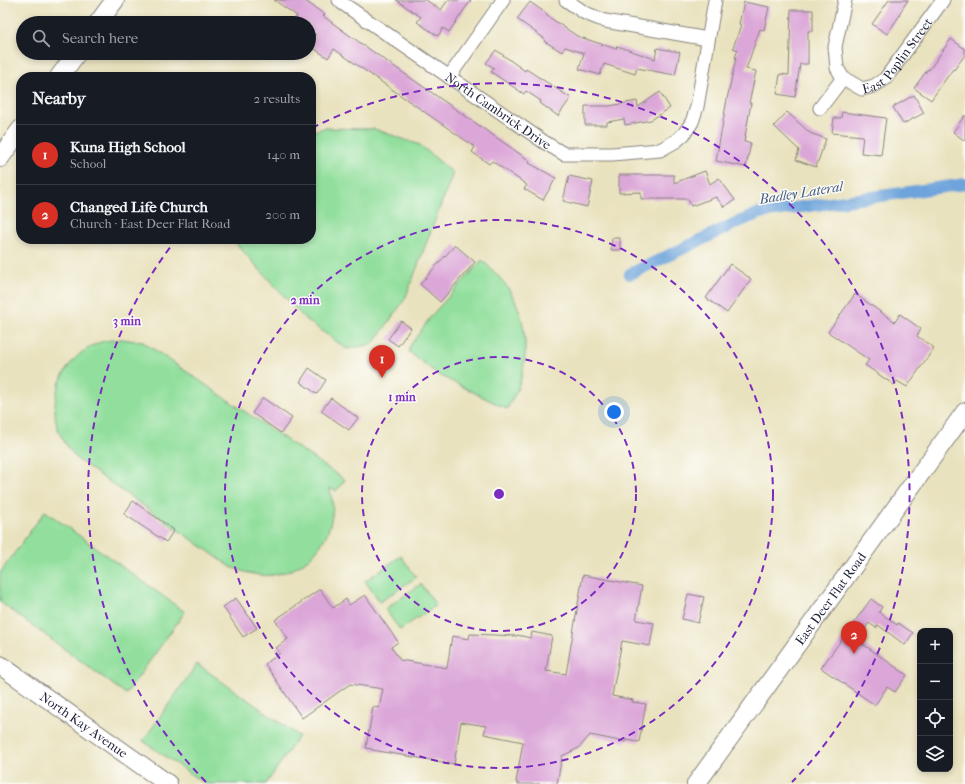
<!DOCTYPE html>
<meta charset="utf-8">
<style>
:root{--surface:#171b24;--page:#20242c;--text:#f1f3f6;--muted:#9ea1a6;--line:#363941;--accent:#d93025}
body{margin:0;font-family:"IM FELL French Canon",serif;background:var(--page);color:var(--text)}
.controls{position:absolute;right:12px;bottom:12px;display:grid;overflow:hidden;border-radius:8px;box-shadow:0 2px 6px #0003}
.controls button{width:36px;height:36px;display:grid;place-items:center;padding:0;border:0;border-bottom:1px solid var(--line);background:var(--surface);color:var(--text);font:20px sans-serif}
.you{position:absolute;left:614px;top:412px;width:14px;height:14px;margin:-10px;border:3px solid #fff;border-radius:50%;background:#1a73e8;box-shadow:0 0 0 6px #1a73e833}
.badge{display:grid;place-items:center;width:26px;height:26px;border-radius:50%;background:var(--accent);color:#fff;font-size:13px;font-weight:700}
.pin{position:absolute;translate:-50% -33px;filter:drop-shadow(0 1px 2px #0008)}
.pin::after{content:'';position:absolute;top:21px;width:14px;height:12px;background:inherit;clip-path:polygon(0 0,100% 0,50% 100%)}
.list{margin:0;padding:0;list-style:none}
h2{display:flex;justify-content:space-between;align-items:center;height:52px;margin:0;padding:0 16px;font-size:17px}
h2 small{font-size:13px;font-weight:400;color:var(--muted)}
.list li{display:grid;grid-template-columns:26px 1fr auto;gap:12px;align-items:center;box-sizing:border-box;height:60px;padding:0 16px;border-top:1px solid var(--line)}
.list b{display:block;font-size:15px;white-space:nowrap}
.list p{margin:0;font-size:13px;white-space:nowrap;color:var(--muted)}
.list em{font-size:13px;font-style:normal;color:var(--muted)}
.icon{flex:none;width:22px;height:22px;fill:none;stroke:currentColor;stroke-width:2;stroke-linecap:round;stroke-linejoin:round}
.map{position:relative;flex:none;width:965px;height:784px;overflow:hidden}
.search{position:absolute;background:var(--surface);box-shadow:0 2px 6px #0003;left:16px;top:16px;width:300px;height:44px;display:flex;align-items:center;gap:10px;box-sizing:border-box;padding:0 14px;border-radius:22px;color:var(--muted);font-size:15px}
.panel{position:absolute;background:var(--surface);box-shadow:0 2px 6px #0003;left:16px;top:72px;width:300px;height:172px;border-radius:16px}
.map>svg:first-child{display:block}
.green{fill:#92df9d;stroke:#5a806c}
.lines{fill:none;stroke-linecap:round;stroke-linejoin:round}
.canal{stroke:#6ea4db;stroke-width:12}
.building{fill:#dba6d8}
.street-casing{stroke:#86827c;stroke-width:15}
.secondary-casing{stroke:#86827c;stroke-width:20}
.street{stroke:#fff;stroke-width:13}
.secondary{stroke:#fff;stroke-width:18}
.ring{fill:none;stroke:#7b2cbf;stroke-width:2;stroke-dasharray:7 5}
.labels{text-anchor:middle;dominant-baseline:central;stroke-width:3;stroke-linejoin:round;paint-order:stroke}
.street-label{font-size:13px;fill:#22223b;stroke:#fdfcf7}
.water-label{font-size:14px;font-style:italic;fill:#445c83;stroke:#fdfcf7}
.centre{fill:#7b2cbf;stroke:#fdfcf7;stroke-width:2}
.ring-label{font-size:12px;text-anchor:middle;font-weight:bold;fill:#7b2cbf;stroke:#fdfcf7;stroke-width:3;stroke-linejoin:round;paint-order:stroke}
</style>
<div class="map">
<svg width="965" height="784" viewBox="0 0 965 784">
<rect width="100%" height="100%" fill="#fdfcf7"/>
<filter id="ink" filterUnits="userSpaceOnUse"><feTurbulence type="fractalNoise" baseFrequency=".025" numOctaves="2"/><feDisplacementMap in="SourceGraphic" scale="8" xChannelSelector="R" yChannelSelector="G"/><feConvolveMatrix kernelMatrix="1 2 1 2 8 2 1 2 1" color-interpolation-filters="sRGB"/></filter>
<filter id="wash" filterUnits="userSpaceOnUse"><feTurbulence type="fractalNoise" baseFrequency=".012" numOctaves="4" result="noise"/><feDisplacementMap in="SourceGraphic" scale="16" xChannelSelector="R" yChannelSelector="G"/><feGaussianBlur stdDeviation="0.9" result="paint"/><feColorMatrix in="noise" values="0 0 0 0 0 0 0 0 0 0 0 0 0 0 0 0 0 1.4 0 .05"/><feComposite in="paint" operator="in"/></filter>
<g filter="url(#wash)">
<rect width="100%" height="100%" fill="#e9e2be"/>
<g class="green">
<polygon points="324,128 374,129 420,145 453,173 405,299 373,344 347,349 305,319 232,239 311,239 311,132"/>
<path d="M482,260C493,271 505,281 512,295C528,322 529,361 517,390C514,396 510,403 507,409L439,375L409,352L410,346L432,315Z"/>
<path d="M122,339L143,342L345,480L336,491L330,488C331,496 334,507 332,515C328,546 304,571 272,575C258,577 244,572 231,567L78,460C70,451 62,440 58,429C47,394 66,354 101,342C108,340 115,340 122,339Z"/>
<polygon points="45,511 185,612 126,694 0,602 0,573"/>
<polygon points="401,556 416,577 380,602 365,581"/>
<polygon points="421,584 436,605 400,630 385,609"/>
<polygon points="197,664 299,736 266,784 205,784 143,741"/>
</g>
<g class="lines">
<polyline class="canal" points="630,274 736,223 760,213 965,184"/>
</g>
<g id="blocks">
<g class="building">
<polygon points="274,0 304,0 325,15 323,16 349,35 530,161 529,163 556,178 543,200 524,189 527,185 492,161 489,164 472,152 475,147 334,49 328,58 309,45 316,35 309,30 309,23 292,23 297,16"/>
<polygon points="396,0 426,0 441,10 448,0 471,0 449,32 443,28 438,36 417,22 421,17"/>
<polygon points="889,0 908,0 899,14 900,15 887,34 872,24"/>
<polygon points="530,2 547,14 546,15 577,36 616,49 617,46 655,59 657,48 680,52 675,75 637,68 635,74 604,64 600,75 579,69 584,53 565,47 562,52 544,41 545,39 517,19"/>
<polygon points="744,2 769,7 764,30 760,29 746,69 756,71 749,103 751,103 744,142 751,143 746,167 716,161 727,99 736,58 735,57 738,50 733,48 741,25 739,24"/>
<polygon points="791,10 813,10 813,31 808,31 808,64 800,64 795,97 777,94 780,74 789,75"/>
<polygon points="951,39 965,49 965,55 954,70 953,69 931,100 914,88 928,69 929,70"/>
<polygon points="496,50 525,71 526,69 571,98 558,116 540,103 541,101 526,91 524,94 491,72 494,68 486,63"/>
<polygon points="660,92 670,108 651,120 625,125 624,119 607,122 607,125 585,125 585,106 609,106 637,101 638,107"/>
<polygon points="914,95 924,113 903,124 893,107"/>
<polygon points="787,112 810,133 826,139 816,167 796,160 799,150 774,126"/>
<polygon points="842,112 886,118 881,155 861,153 863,136 832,133 834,118 841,118"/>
<polygon points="965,115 965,141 953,132"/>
<polygon points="705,171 710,184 719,178 735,200 724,207 716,197 691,206 688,199 641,199 641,192 619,193 619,175 674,175 674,183"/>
<polygon points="569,176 593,181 587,207 563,201"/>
<polygon points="612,238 620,238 620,250 611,250"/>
<polygon points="455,245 475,262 440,302 420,284"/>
<polygon points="730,264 751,279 727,313 706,298"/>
<polygon points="855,294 895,322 900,314 921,329 917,336 934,348 907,387 897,381 894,385 865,365 869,360 828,332"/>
<polygon points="401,321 411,328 398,346 388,339"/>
<polygon points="309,368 326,380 317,394 300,382"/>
<polygon points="263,398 292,418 281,433 252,413"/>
<polygon points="331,398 358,418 349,430 321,411"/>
<polygon points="133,501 174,530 166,542 124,514"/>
<polygon points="583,575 642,586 636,620 654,623 650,646 622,641 612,696 633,700 632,702 646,704 639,742 626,740 625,742 590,735 579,748 562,756 557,784 517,784 517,782 516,782 523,742 484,734 486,726 461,722 454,764 372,750 372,749 366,748 373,707 379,708 383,689 350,684 302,718 265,664 280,653 276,648 288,639 275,620 320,589 333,608 346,599 349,605 365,595 398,642 391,647 400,660 447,668 452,636 469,639 470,634 517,636 517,635 531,638 532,632 552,636 546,671 566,674"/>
<polygon points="688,594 704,597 698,623 682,619"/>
<polygon points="236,598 257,628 243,637 223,607"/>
<polygon points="871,599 882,607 879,612 897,625 898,623 913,633 905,645 878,625 876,628 869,623 857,640 907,675 895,692 887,687 875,705 821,668"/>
</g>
</g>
</g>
<g filter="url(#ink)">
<use href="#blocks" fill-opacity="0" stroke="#86827c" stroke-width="1"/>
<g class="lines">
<g class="street-casing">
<g id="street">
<path id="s1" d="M339,0L342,3L544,142L564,154H612L660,150L676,141L684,134L692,122L697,107L715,0"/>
<polyline points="566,0 585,13 605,21 708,39"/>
<polyline points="449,77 503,0"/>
<path id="s2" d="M843,78L862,89L874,86L885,79L943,0"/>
<polyline points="820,108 843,78 837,68 835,47 845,0"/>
</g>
</g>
<g class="secondary-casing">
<g id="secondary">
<polyline points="98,23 115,0"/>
<polyline points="59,77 77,53"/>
<polyline points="0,158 21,129"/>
<path id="s3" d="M0,665L168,784"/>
<path id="s4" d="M696,784L965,412"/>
</g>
</g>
<use href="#street" class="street"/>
<use href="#secondary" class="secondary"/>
</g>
</g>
<g class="ring">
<circle cx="499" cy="494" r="137"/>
<circle cx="499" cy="494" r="274"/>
<path d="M206 782A411 411 0 0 1 175 241M312 128A411 411 0 0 1 792 782"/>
</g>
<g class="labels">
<g class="street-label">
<text stroke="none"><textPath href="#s2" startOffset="72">East Poplin Street</textPath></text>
<text stroke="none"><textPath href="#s1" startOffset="194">North Cambrick Drive</textPath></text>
<text stroke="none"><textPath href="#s4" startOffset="229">East Deer Flat Road</textPath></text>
<text stroke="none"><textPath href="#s3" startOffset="103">North Kay Avenue</textPath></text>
</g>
<g class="water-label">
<text transform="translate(801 193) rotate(-9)">Badley Lateral</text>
</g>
</g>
<circle cx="499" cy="494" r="6" class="centre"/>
<g class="ring-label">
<text x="305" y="304">2 min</text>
<text x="127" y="325">3 min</text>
<text x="402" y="401">1 min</text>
</g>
</svg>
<div class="controls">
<button>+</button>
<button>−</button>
<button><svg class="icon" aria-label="locate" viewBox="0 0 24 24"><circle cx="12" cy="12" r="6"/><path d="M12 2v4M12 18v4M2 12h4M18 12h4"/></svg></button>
<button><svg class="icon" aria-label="layers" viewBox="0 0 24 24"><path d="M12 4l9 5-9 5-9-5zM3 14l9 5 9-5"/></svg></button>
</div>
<div class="you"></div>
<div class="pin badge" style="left:382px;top:378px">1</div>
<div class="pin badge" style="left:854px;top:654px">2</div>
<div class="search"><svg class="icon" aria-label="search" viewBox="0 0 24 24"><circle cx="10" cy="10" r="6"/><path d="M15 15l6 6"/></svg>Search here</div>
<section class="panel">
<h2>Nearby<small>2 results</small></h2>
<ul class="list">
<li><span class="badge">1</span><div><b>Kuna High School</b><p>School</p></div><em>140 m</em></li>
<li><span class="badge">2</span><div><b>Changed Life Church</b><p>Church · East Deer Flat Road</p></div><em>200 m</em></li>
</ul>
</section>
</div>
